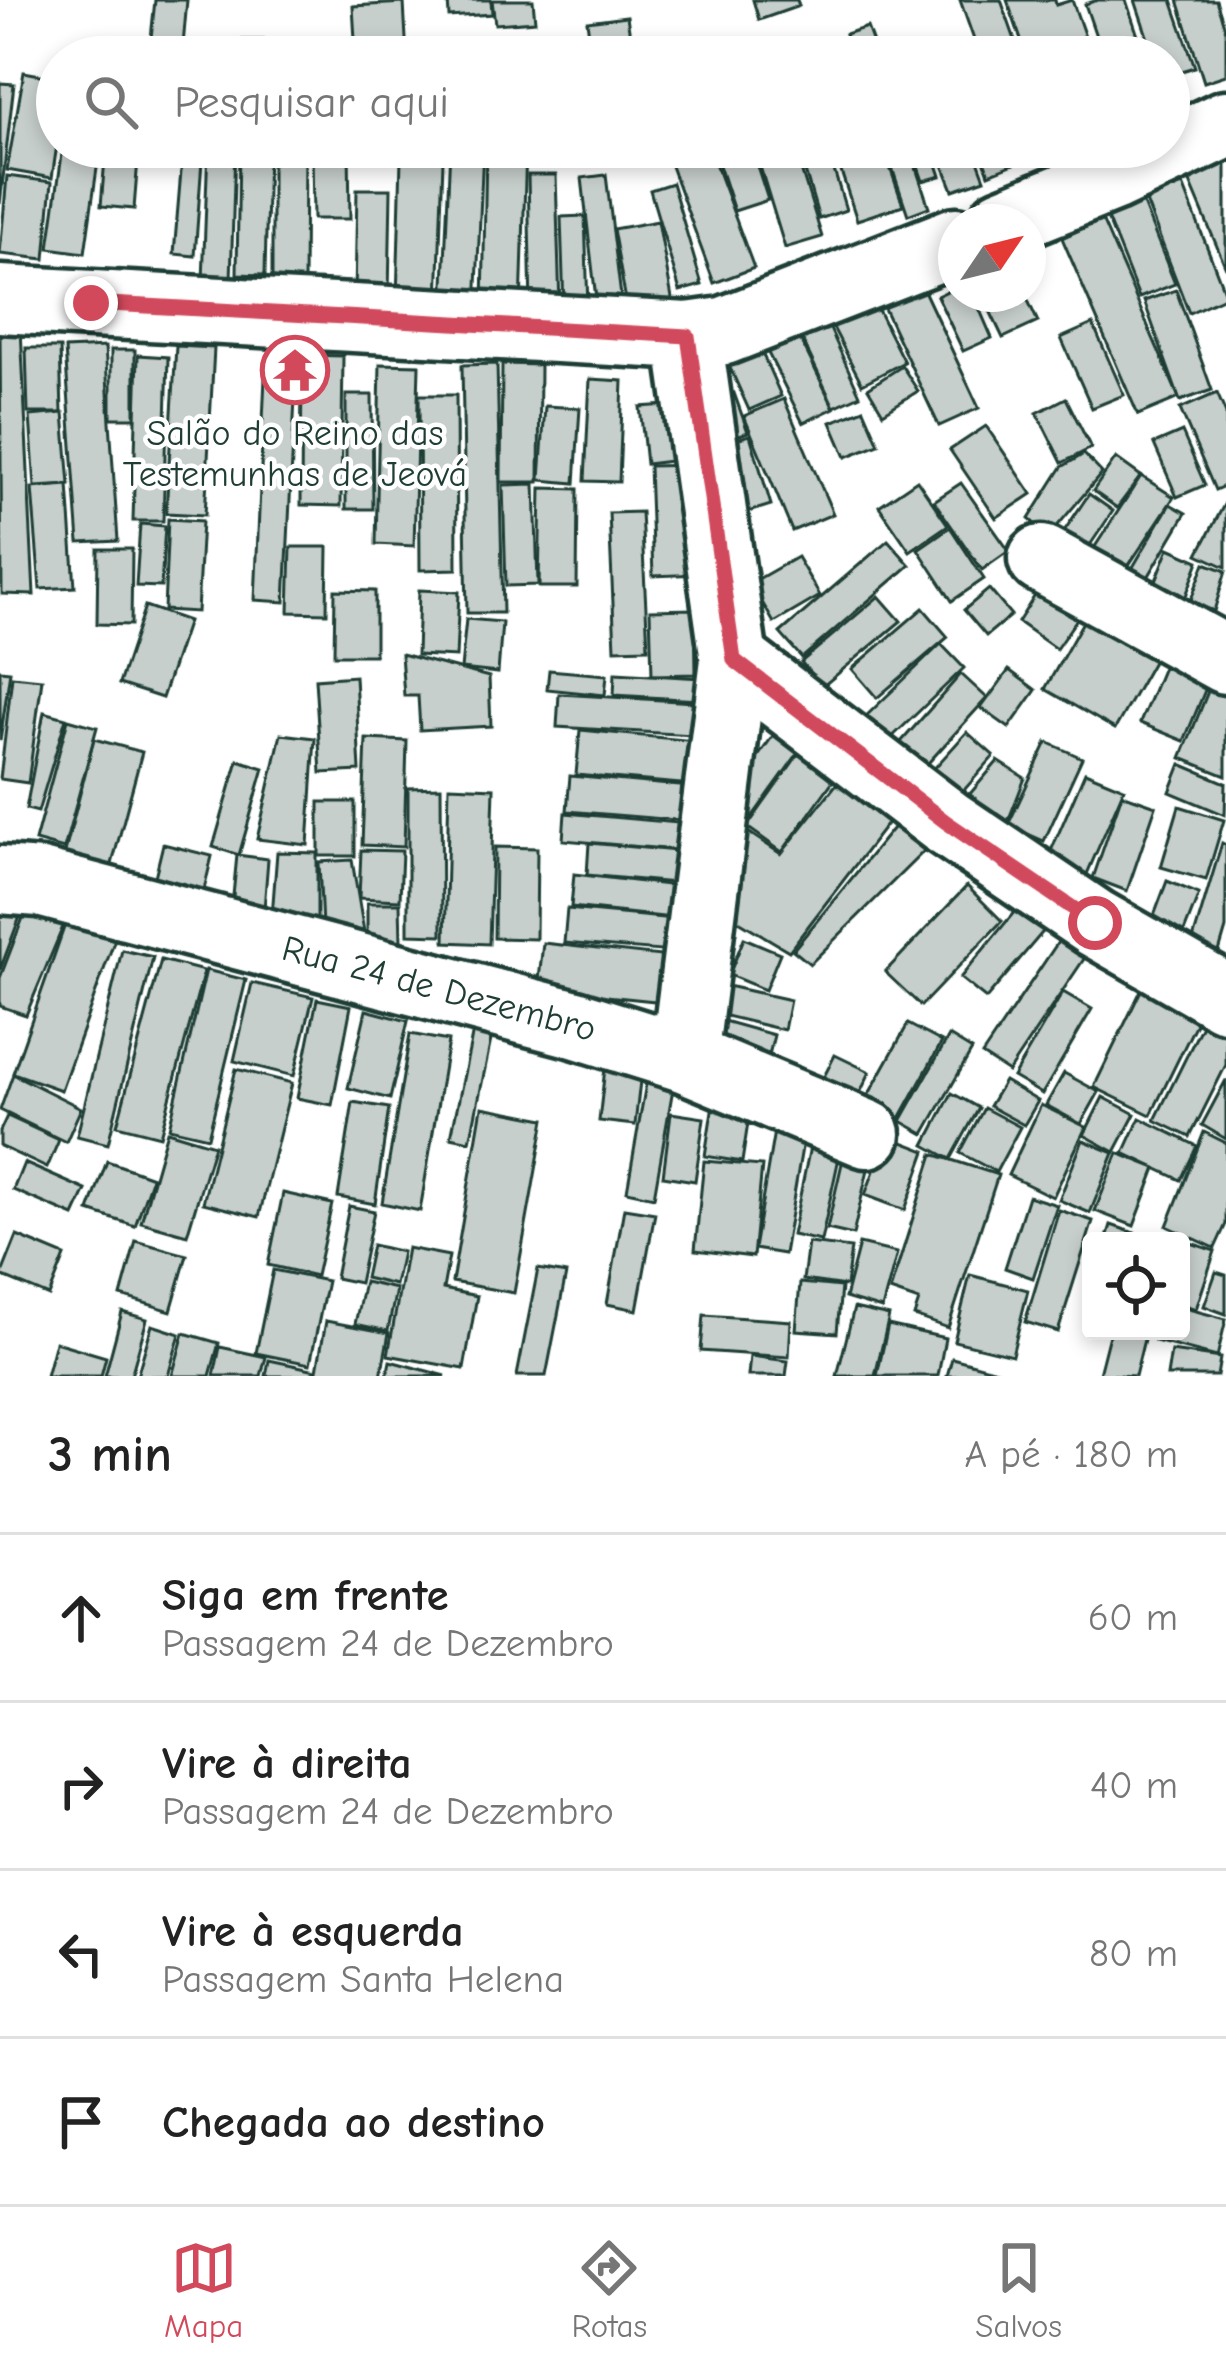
<!DOCTYPE html>
<html lang="pt">
<meta charset="utf-8">
<style>
:root{--surface:#fff;--page:#f2f2f2;--text:#222;--muted:#767676;--line:#e0e0e0;--accent:#d1495b}
body{margin:0;font-family:"Comic Neue",sans-serif;background:var(--page);color:var(--text)}
.controls{position:absolute;right:36px;bottom:36px;display:grid;overflow:hidden;border-radius:12px;box-shadow:0 6px 18px #0003}
.controls button{width:108px;height:108px;display:grid;place-items:center;padding:0;border:0;border-bottom:3px solid var(--line);background:var(--surface);color:var(--text);font:60px sans-serif}
.compass{position:absolute;left:938px;top:204px;width:108px;height:108px;border-radius:50%;background:var(--surface);box-shadow:0 6px 18px #0003;rotate:55deg}
.stop{position:absolute;width:36px;height:36px;margin:-27px;border:9px solid #d1495b;border-radius:50%;background:#fff}
.stop.end{background:#d1495b;border-color:#fff;box-shadow:0 3px 12px #0008}
.list{margin:0;padding:0;list-style:none}
h2{display:flex;justify-content:space-between;align-items:center;height:156px;margin:0;padding:0 48px;font-size:51px}
h2 small{font-size:39px;font-weight:400;color:var(--muted)}
.list li{display:grid;grid-template-columns:78px 1fr auto;gap:36px;align-items:center;box-sizing:border-box;height:168px;padding:0 48px;border-top:3px solid var(--line)}
.list b{display:block;font-size:45px;white-space:nowrap}
.list p{margin:0;font-size:39px;white-space:nowrap;color:var(--muted)}
.list em{font-size:39px;font-style:normal;color:var(--muted)}
.icon{flex:none;width:66px;height:66px;fill:none;stroke:currentColor;stroke-width:2;stroke-linecap:round;stroke-linejoin:round}
.map{position:relative;flex:none;width:1226px;height:1376px;overflow:hidden}
.search{position:absolute;background:var(--surface);box-shadow:0 6px 18px #0003;left:36px;right:36px;top:36px;height:132px;display:flex;align-items:center;gap:30px;box-sizing:border-box;padding:0 42px;border-radius:66px;color:var(--muted);font-size:45px}
.sheet{height:828px;background:var(--surface)}
nav{display:flex;justify-content:space-around;align-items:center;box-sizing:border-box;height:168px;border-top:3px solid var(--line);background:var(--surface);font-size:33px;color:var(--muted)}
nav a{display:grid;justify-items:center;gap:6px}
nav .on{color:var(--accent)}
.map>svg:first-child{display:block}
.building{fill:#c7cfcc;stroke:#1f3d34;stroke-width:3}
.lines{fill:none;stroke-linecap:round;stroke-linejoin:round}
.minor-casing{stroke:#1f3d34;stroke-width:75}
.minor{stroke:#fff;stroke-width:66}
.route{stroke:#d1495b;stroke-width:15}
.labels{text-anchor:middle;dominant-baseline:central;stroke-width:9;stroke-linejoin:round;paint-order:stroke}
.poi-label{font-size:36px;fill:#1f3d34;stroke:#fff}
.street-label{font-size:36px;fill:#1f3d34;stroke:#fff}
</style>
<div class="map">
<svg width="1226" height="1376" viewBox="0 0 1226 1376">
<rect width="100%" height="100%" fill="#fff"/>
<filter id="ink" filterUnits="userSpaceOnUse"><feTurbulence type="fractalNoise" baseFrequency=".00833" numOctaves="2"/><feDisplacementMap in="SourceGraphic" scale="24" xChannelSelector="R" yChannelSelector="G"/><feConvolveMatrix kernelMatrix="1 2 1 2 8 2 1 2 1" color-interpolation-filters="sRGB"/></filter>
<g filter="url(#ink)">
<g class="building">
<polygon points="155,0 187,0 182,57 149,57"/>
<polygon points="448,0 491,0 492,14 449,17"/>
<polygon points="492,0 533,0 535,21 495,24"/>
<polygon points="753,0 797,0 799,6 759,20"/>
<polygon points="960,0 1001,0 1021,57 980,57"/>
<polygon points="1007,0 1055,0 1056,5 1072,0 1092,57 1027,57"/>
<polygon points="1098,0 1126,0 1145,57 1103,57 1085,4"/>
<polygon points="1135,0 1172,0 1195,67 1169,75 1169,57 1154,57"/>
<polygon points="1178,0 1216,0 1226,31 1226,75 1204,82"/>
<polygon points="404,3 407,57 356,57 353,6"/>
<polygon points="627,16 633,57 592,57 587,21"/>
<polygon points="867,27 878,57 853,57 845,34"/>
<rect x="241" y="40" width="28" height="17"/>
<polygon points="969,44 974,57 945,57 944,54"/>
<polygon points="24,72 57,78 57,145 52,178 7,170"/>
<polygon points="0,83 14,84 0,204"/>
<polygon points="1226,145 1226,268 1182,163"/>
<polygon points="63,147 100,147 85,253 49,248"/>
<polygon points="106,147 139,147 134,209 101,206"/>
<polygon points="141,147 174,147 173,157 140,154"/>
<polygon points="183,147 203,147 195,256 174,254"/>
<polygon points="208,147 235,147 231,281 203,281"/>
<polygon points="239,147 268,147 265,275 237,274"/>
<polygon points="272,147 305,147 304,286 272,286"/>
<polygon points="312,147 349,147 350,219 313,219"/>
<polygon points="450,147 483,147 476,310 443,308"/>
<polygon points="486,147 526,147 521,309 483,308"/>
<polygon points="664,147 709,147 754,268 714,283"/>
<polygon points="713,147 751,147 768,200 734,211"/>
<polygon points="754,147 794,147 822,237 785,248"/>
<polygon points="798,147 827,147 846,210 819,219"/>
<polygon points="833,147 883,147 903,205 857,220"/>
<polygon points="885,147 909,147 929,207 908,215"/>
<polygon points="911,147 931,147 941,176 923,181"/>
<polygon points="936,147 973,147 985,179 953,190"/>
<polygon points="979,147 1008,147 1014,164 989,174"/>
<polygon points="1011,147 1052,147 1015,160"/>
<polygon points="401,158 443,160 438,302 397,300"/>
<polygon points="528,175 556,175 560,308 531,309"/>
<polygon points="606,175 621,297 596,299 582,178"/>
<polygon points="7,176 52,182 45,259 0,254"/>
<polygon points="672,183 702,285 680,291 650,190"/>
<polygon points="1183,185 1226,296 1189,313 1145,199"/>
<polygon points="357,189 391,189 389,296 355,296"/>
<polygon points="1139,194 1175,284 1139,298 1103,208"/>
<polygon points="585,216 588,307 564,308 561,217"/>
<polygon points="1102,220 1179,398 1138,415 1062,238"/>
<polygon points="658,221 674,309 629,317 613,229"/>
<polygon points="920,282 979,408 939,426 880,300"/>
<polygon points="956,287 956,294 973,294 992,338 963,351 937,296"/>
<polygon points="1176,290 1212,390 1180,401 1144,301"/>
<polygon points="869,292 904,362 862,384 826,314"/>
<polygon points="982,294 1025,294 1038,322 1003,338"/>
<polygon points="820,307 860,395 834,407 793,320"/>
<polygon points="790,318 834,408 803,423 758,333"/>
<polygon points="1093,324 1124,395 1092,408 1061,338"/>
<polygon points="21,329 34,595 2,594 0,331"/>
<polygon points="755,337 781,396 749,410 723,352"/>
<polygon points="176,346 214,348 205,515 166,513"/>
<polygon points="105,347 118,541 79,543 65,349"/>
<polygon points="26,348 60,348 62,413 28,413"/>
<rect x="111" y="350" width="24" height="68"/>
<polygon points="138,355 168,357 163,521 133,521"/>
<polygon points="302,355 343,356 341,506 301,505"/>
<polygon points="380,364 419,365 414,546 376,544"/>
<polygon points="497,364 503,613 467,613 462,365"/>
<polygon points="502,364 540,365 539,482 501,482"/>
<polygon points="902,366 918,391 883,413 868,388"/>
<polygon points="265,377 296,378 285,602 255,600"/>
<polygon points="590,379 623,381 619,482 585,481"/>
<polygon points="734,393 748,432 717,443 704,403"/>
<polygon points="1217,393 1226,414 1226,485 1215,490 1180,409"/>
<polygon points="346,395 372,395 373,509 346,509"/>
<polygon points="419,395 456,395 457,569 420,570"/>
<polygon points="1066,398 1091,448 1062,463 1037,413"/>
<polygon points="784,399 833,514 792,531 744,416"/>
<polygon points="681,404 687,459 646,464 640,407"/>
<polygon points="545,406 580,408 575,483 540,480"/>
<polygon points="864,409 879,444 846,457 831,422"/>
<polygon points="64,413 70,485 35,487 30,416"/>
<polygon points="986,426 1032,494 996,518 950,450"/>
<polygon points="1182,432 1205,485 1177,497 1154,444"/>
<polygon points="750,435 771,505 729,518 708,448"/>
<polygon points="1084,454 1102,473 1049,536 1029,519 1062,467"/>
<polygon points="1116,458 1141,476 1117,508 1093,491"/>
<polygon points="696,465 700,574 653,576 649,466"/>
<polygon points="1141,476 1174,497 1117,583 1085,562"/>
<polygon points="917,480 948,525 910,551 879,506"/>
<polygon points="961,483 1009,551 982,570 934,501"/>
<polygon points="535,484 538,585 506,586 503,485"/>
<polygon points="68,485 75,587 40,589 32,488"/>
<polygon points="541,488 578,489 577,587 539,587"/>
<polygon points="1089,494 1113,511 1078,563 1054,546"/>
<polygon points="1226,501 1226,567 1198,554"/>
<polygon points="1170,504 1186,513 1141,589 1126,579"/>
<polygon points="641,512 648,648 615,649 609,513"/>
<polygon points="168,519 202,521 197,612 164,610"/>
<polygon points="140,524 165,526 161,587 136,586"/>
<polygon points="950,527 984,579 952,601 918,549"/>
<polygon points="888,540 910,565 802,658 780,633"/>
<polygon points="291,547 328,547 327,613 289,612"/>
<polygon points="1169,548 1199,561 1184,601 1153,588"/>
<polygon points="98,549 132,549 131,625 97,624"/>
<polygon points="797,557 820,596 774,623 751,583"/>
<polygon points="1205,563 1226,571 1214,611 1190,602"/>
<polygon points="1041,586 1081,613 1056,649 1018,622"/>
<polygon points="989,589 1011,615 986,636 964,610"/>
<polygon points="335,590 375,591 375,655 334,655"/>
<polygon points="419,590 459,592 456,657 417,655"/>
<polygon points="879,596 901,621 822,687 801,662"/>
<polygon points="145,606 188,621 162,698 119,684"/>
<polygon points="923,608 948,637 877,698 852,669"/>
<polygon points="695,609 696,674 652,675 650,610"/>
<polygon points="1089,611 1159,651 1115,729 1045,689"/>
<polygon points="466,619 502,622 498,673 461,669"/>
<polygon points="941,644 964,668 886,743 863,719"/>
<polygon points="401,654 489,677 491,726 420,730 418,696 404,696"/>
<polygon points="1166,660 1210,678 1184,741 1140,723"/>
<polygon points="0,670 10,671 0,741"/>
<polygon points="549,670 607,675 605,695 547,689"/>
<polygon points="1009,670 1036,690 1009,728 981,708"/>
<polygon points="615,673 702,678 700,700 614,695"/>
<polygon points="961,674 987,698 919,773 894,750"/>
<polygon points="12,676 42,679 28,783 0,779"/>
<polygon points="355,676 360,771 321,773 315,679"/>
<polygon points="1211,684 1226,690 1226,776 1181,758"/>
<polygon points="559,694 695,702 693,735 557,727"/>
<polygon points="44,712 66,718 38,812 26,809"/>
<polygon points="68,719 97,727 64,849 35,841"/>
<polygon points="784,720 809,738 745,827 731,795"/>
<polygon points="580,730 696,741 693,785 576,775"/>
<polygon points="967,732 994,756 958,797 930,773"/>
<polygon points="281,734 315,738 308,845 257,839"/>
<polygon points="94,739 142,752 111,868 64,856"/>
<polygon points="366,739 407,741 404,847 362,845"/>
<polygon points="807,742 842,768 782,852 747,827"/>
<polygon points="1047,742 1082,758 1044,841 1008,825"/>
<polygon points="238,760 264,768 239,855 213,847"/>
<polygon points="998,761 1025,778 1001,839 957,809"/>
<polygon points="1181,764 1226,783 1225,815 1170,792"/>
<polygon points="1085,772 1124,788 1084,881 1045,865"/>
<polygon points="570,776 691,787 688,821 567,811"/>
<polygon points="842,777 890,820 789,951 727,914 736,824 781,854"/>
<polygon points="449,786 494,788 489,944 445,942"/>
<polygon points="441,787 442,935 408,934 408,788"/>
<polygon points="1122,794 1156,806 1127,891 1093,878"/>
<rect x="319" y="802" width="36" height="54"/>
<polygon points="1179,806 1224,820 1206,880 1161,867"/>
<polygon points="565,813 690,824 688,851 563,840"/>
<polygon points="902,817 932,843 810,964 793,950"/>
<polygon points="589,843 688,852 686,884 587,875"/>
<polygon points="1222,843 1226,845 1226,928 1219,952 1192,943"/>
<polygon points="163,844 212,856 203,894 154,881"/>
<polygon points="495,847 537,848 536,939 494,938"/>
<polygon points="361,850 402,851 400,900 359,898"/>
<polygon points="277,852 317,853 317,929 272,916"/>
<polygon points="237,855 268,859 264,909 232,906"/>
<polygon points="352,860 365,938 322,927 319,862"/>
<polygon points="574,874 685,887 682,919 571,907"/>
<polygon points="1167,881 1199,894 1182,937 1151,924"/>
<polygon points="967,886 1002,921 921,1006 885,972"/>
<polygon points="367,903 400,903 401,942 367,943"/>
<polygon points="0,904 24,906 0,970"/>
<polygon points="1020,905 1047,927 986,999 960,978"/>
<polygon points="567,909 674,919 672,952 564,943"/>
<polygon points="26,910 67,917 26,1015 0,1006 0,978"/>
<polygon points="67,919 116,936 61,1090 13,1073"/>
<polygon points="744,938 780,953 765,990 729,975"/>
<polygon points="1060,939 1086,956 1008,1072 982,1055"/>
<polygon points="543,943 670,957 665,1002 538,989"/>
<polygon points="122,950 153,957 108,1144 77,1136"/>
<polygon points="161,960 204,971 160,1136 117,1125"/>
<polygon points="206,970 246,980 208,1137 169,1128"/>
<polygon points="1147,978 1204,1007 1151,1115 1094,1087"/>
<polygon points="252,983 313,997 294,1076 234,1061"/>
<polygon points="723,985 790,1000 784,1030 717,1014"/>
<polygon points="1063,992 1092,1009 1042,1094 1013,1077"/>
<polygon points="317,999 351,1006 332,1105 297,1098"/>
<polygon points="366,1010 408,1021 390,1099 348,1088"/>
<polygon points="1206,1017 1226,1027 1226,1065 1190,1137 1155,1120"/>
<polygon points="720,1020 774,1035 766,1067 711,1053"/>
<polygon points="908,1024 942,1042 893,1131 859,1112"/>
<polygon points="473,1031 492,1035 470,1141 451,1137"/>
<polygon points="410,1034 448,1041 420,1211 382,1203"/>
<polygon points="949,1036 972,1050 924,1134 901,1121"/>
<polygon points="835,1055 870,1072 850,1114 814,1096"/>
<polygon points="605,1068 641,1072 635,1125 599,1121"/>
<polygon points="236,1069 292,1083 259,1217 203,1203"/>
<polygon points="648,1072 675,1077 654,1197 627,1191"/>
<polygon points="1064,1073 1099,1092 1081,1124 1046,1105"/>
<polygon points="13,1074 81,1108 66,1142 0,1110"/>
<polygon points="1226,1080 1226,1139 1202,1125"/>
<polygon points="1004,1081 1038,1101 1024,1125 989,1106"/>
<polygon points="715,1091 752,1097 742,1162 705,1156"/>
<polygon points="952,1093 979,1108 951,1159 925,1145"/>
<polygon points="1103,1097 1135,1114 1115,1152 1084,1135"/>
<polygon points="353,1102 389,1108 375,1204 338,1197"/>
<polygon points="1041,1105 1086,1127 1053,1197 1008,1175"/>
<polygon points="482,1107 545,1119 514,1293 452,1282"/>
<polygon points="984,1108 1020,1127 996,1172 960,1153"/>
<polygon points="671,1113 704,1118 695,1181 663,1176"/>
<polygon points="7,1116 59,1140 47,1168 0,1146 0,1131"/>
<polygon points="1140,1118 1197,1146 1181,1180 1124,1153"/>
<polygon points="775,1125 805,1130 784,1254 754,1249"/>
<polygon points="167,1131 214,1145 187,1235 141,1222"/>
<polygon points="813,1132 843,1139 821,1241 792,1235"/>
<polygon points="1204,1132 1226,1143 1226,1224 1215,1248 1167,1226"/>
<polygon points="887,1136 926,1151 905,1210 865,1195"/>
<polygon points="1083,1140 1114,1153 1090,1213 1059,1200"/>
<polygon points="845,1150 871,1156 853,1235 827,1229"/>
<polygon points="1118,1153 1156,1168 1134,1226 1095,1211"/>
<polygon points="933,1154 998,1175 948,1328 914,1316 919,1301 890,1291"/>
<polygon points="107,1161 152,1177 135,1226 89,1211"/>
<polygon points="704,1161 762,1166 753,1257 695,1250"/>
<polygon points="24,1163 86,1190 74,1216 13,1190"/>
<polygon points="283,1193 332,1204 316,1276 268,1265"/>
<polygon points="1028,1196 1057,1205 1033,1278 1005,1268"/>
<polygon points="349,1206 374,1211 359,1283 335,1278"/>
<polygon points="624,1208 655,1213 637,1310 607,1304"/>
<polygon points="1059,1210 1093,1221 1058,1332 1025,1322"/>
<polygon points="1111,1225 1158,1241 1106,1241"/>
<polygon points="17,1236 65,1256 49,1296 1,1276"/>
<polygon points="1170,1236 1215,1251 1196,1309 1181,1304 1181,1241 1168,1241"/>
<polygon points="136,1241 187,1255 171,1311 121,1296"/>
<polygon points="808,1243 851,1248 846,1286 803,1280"/>
<polygon points="859,1244 897,1253 882,1309 845,1298"/>
<polygon points="372,1245 402,1252 395,1285 365,1278"/>
<polygon points="407,1248 449,1256 443,1289 477,1296 464,1369 388,1355"/>
<polygon points="538,1269 566,1274 546,1376 517,1376"/>
<polygon points="273,1270 327,1281 310,1364 256,1353"/>
<polygon points="1216,1272 1226,1275 1226,1314 1204,1306"/>
<polygon points="970,1275 1028,1290 1012,1355 954,1341"/>
<polygon points="364,1282 396,1289 388,1331 355,1324"/>
<polygon points="800,1283 841,1287 837,1333 796,1330"/>
<polygon points="1181,1307 1226,1319 1217,1357 1155,1341 1157,1331 1181,1331"/>
<polygon points="854,1308 889,1316 875,1376 837,1376"/>
<polygon points="122,1312 147,1319 131,1376 105,1376"/>
<polygon points="704,1315 791,1321 789,1357 701,1351"/>
<polygon points="326,1321 389,1333 381,1376 316,1376"/>
<polygon points="152,1325 180,1334 168,1376 137,1376"/>
<polygon points="888,1325 945,1338 938,1376 877,1376"/>
<polygon points="1110,1331 1146,1331 1135,1376 1099,1374"/>
<polygon points="184,1333 219,1343 210,1376 172,1376"/>
<polygon points="55,1342 106,1357 101,1376 46,1376"/>
<polygon points="220,1347 266,1357 261,1376 214,1376"/>
<polygon points="1171,1351 1220,1358 1217,1376 1167,1376"/>
<polygon points="750,1356 788,1361 786,1376 748,1376"/>
<polygon points="952,1358 1004,1372 1003,1376 947,1376"/>
<polygon points="269,1360 316,1370 315,1376 266,1376"/>
<polygon points="390,1361 446,1376 387,1376"/>
</g>
<g class="lines">
<g class="minor-casing">
<g id="minor">
<polyline points="1003,222 1112,178 1226,124"/>
<polyline points="0,299 688,336 724,331 956,241"/>
<polyline points="1042,559 1226,660"/>
<polyline points="734,660 946,822 1095,923 1226,998"/>
<path id="s1" d="M0,880L40,883L575,1024L684,1058L867,1134"/>
<polyline points="684,1058 734,660 688,336"/>
</g>
</g>
<use href="#minor" class="minor"/>
</g>
</g>
<g class="lines" filter="url(#ink)">
<polyline class="route" points="91,303 688,336 734,660 946,822 1095,923"/>
</g>
<defs>
<g id="temple-ring" transform="scale(3.45)"><circle r="9.5" fill="#fff" stroke="#d1495b" stroke-width="1.5"/><path d="M0-6L5-2H3V0L6.5 2.5H4V6H1.5V3h-3V6H-4V2.5H-6.5L-3 0V-2H-5Z" fill="#d1495b"/></g>
</defs>
<g fill-rule="evenodd">
<use href="#temple-ring" x="295" y="370"/>
</g>
<g class="labels">
<g class="poi-label">
<text x="295" y="433">Salão do Reino das<tspan x="295" dy="41">Testemunhas de Jeová</tspan></text>
</g>
<g class="street-label">
<text stroke="none"><textPath href="#s1" startOffset="453">Rua 24 de Dezembro</textPath></text>
</g>
</g>
</svg>
<div class="controls">
<button><svg class="icon" aria-label="locate" viewBox="0 0 24 24"><circle cx="12" cy="12" r="6"/><path d="M12 2v4M12 18v4M2 12h4M18 12h4"/></svg></button>
</div>
<svg class="compass" viewBox="-18 -18 36 36"><path d="M0-13l5 13h-10z" fill="#e53935"/><path d="M0 13l5-13h-10z" fill="#767676"/></svg>
<div class="stop" style="left:1095px;top:923px"></div>
<div class="stop end" style="left:91px;top:303px"></div>
<div class="search"><svg class="icon" aria-label="search" viewBox="0 0 24 24"><circle cx="10" cy="10" r="6"/><path d="M15 15l6 6"/></svg>Pesquisar aqui</div>
</div>
<section class="sheet">
<h2>3 min<small>A pé · 180 m</small></h2>
<ul class="list">
<li><svg class="icon" aria-label="ahead" viewBox="0 0 24 24"><path d="M12 20V5M6 11l6-6 6 6"/></svg><div><b>Siga em frente</b><p>Passagem 24 de Dezembro</p></div><em>60 m</em></li>
<li><svg class="icon" aria-label="right" viewBox="0 0 24 24"><path d="M7 20v-9h11M14 6l5 5-5 5"/></svg><div><b>Vire à direita</b><p>Passagem 24 de Dezembro</p></div><em>40 m</em></li>
<li><svg class="icon" aria-label="left" viewBox="0 0 24 24"><path d="M17 20v-9H6M10 6l-5 5 5 5"/></svg><div><b>Vire à esquerda</b><p>Passagem Santa Helena</p></div><em>80 m</em></li>
<li><svg class="icon" aria-label="arrive" viewBox="0 0 24 24"><path d="M6 21V4h12l-3 4 3 4H6"/></svg><div><b>Chegada ao destino</b></div></li>
</ul>
</section>
<nav>
<a class="on"><svg class="icon" aria-label="map" viewBox="0 0 24 24"><path d="M3 6l6-2 6 2 6-2v14l-6 2-6-2-6 2zM9 4v14M15 6v14"/></svg>Mapa</a>
<a><svg class="icon" aria-label="directions" viewBox="0 0 24 24"><path d="M12 3l9 9-9 9-9-9zM9 14v-3h6M13 9l2 2-2 2"/></svg>Rotas</a>
<a><svg class="icon" aria-label="saved" viewBox="0 0 24 24"><path d="M7 4h10v16l-5-4-5 4z"/></svg>Salvos</a>
</nav>
